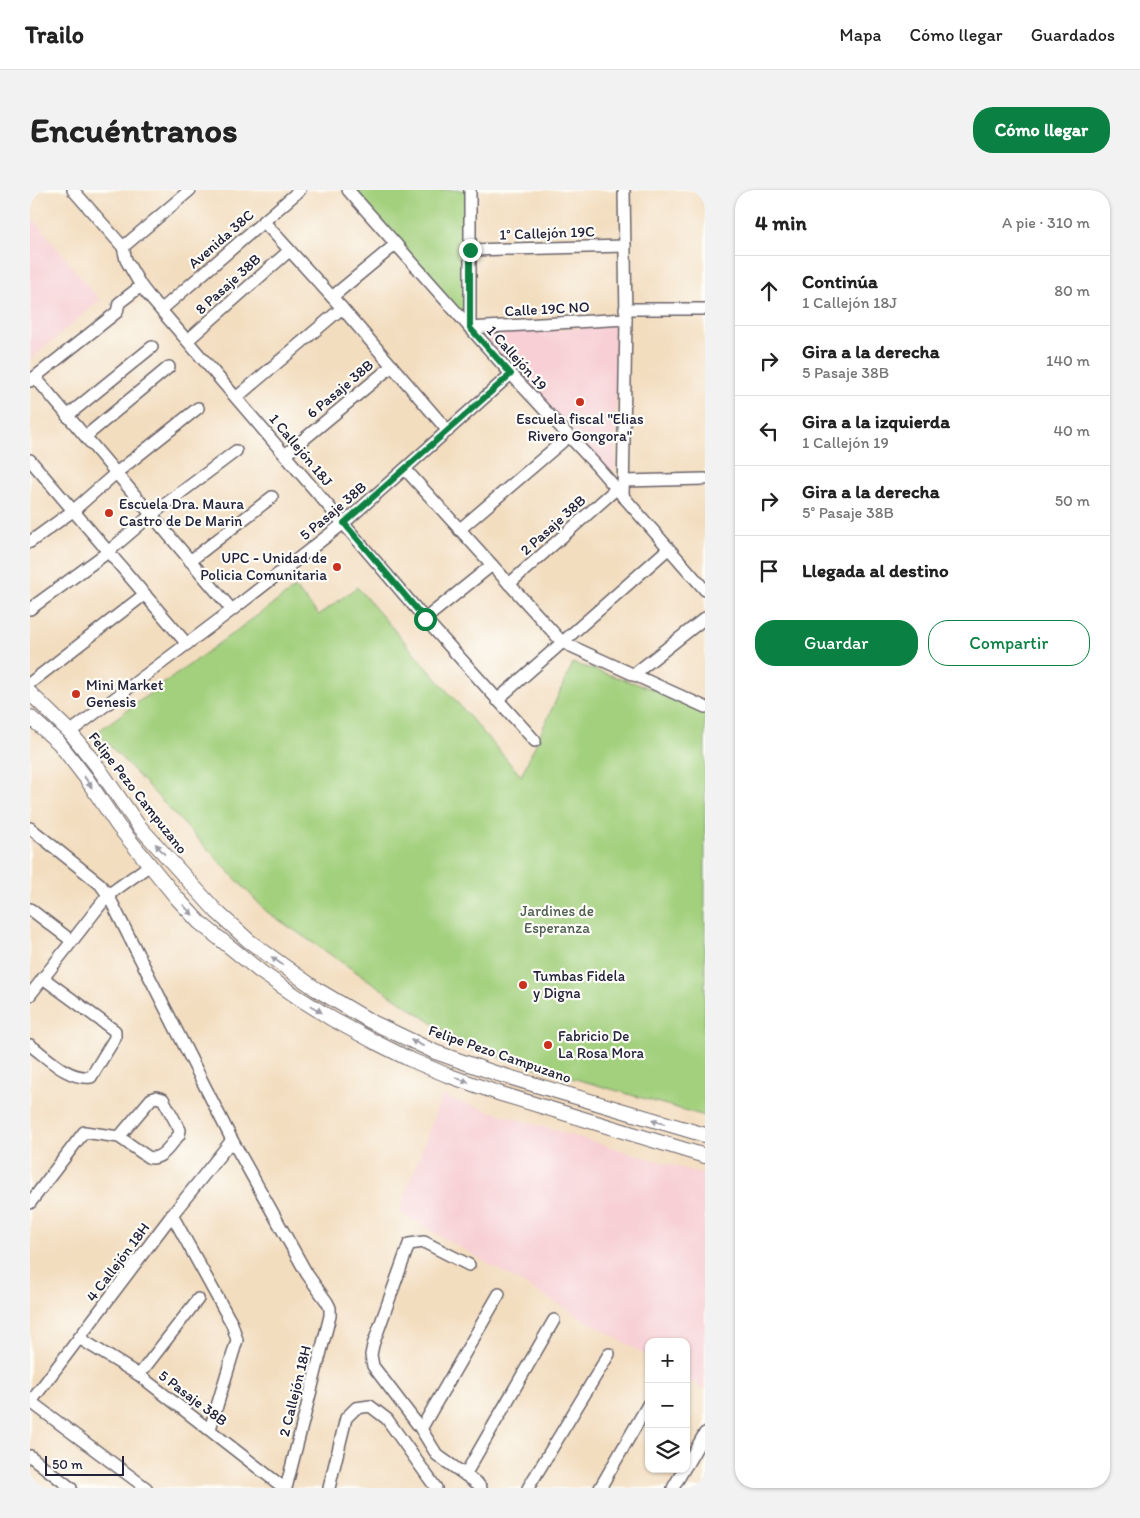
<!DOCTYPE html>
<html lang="es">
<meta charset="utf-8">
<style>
:root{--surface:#fff;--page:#f2f2f2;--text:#222;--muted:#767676;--line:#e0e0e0;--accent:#0b8043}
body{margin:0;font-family:Itim,sans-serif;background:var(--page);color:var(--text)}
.controls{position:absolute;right:15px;bottom:15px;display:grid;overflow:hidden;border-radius:10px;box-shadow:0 1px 4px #0004}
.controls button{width:45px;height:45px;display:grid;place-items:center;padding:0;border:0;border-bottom:1px solid var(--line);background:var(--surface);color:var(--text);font:25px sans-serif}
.scale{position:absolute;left:15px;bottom:12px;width:79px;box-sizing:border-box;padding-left:5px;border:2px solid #22223b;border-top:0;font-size:14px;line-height:18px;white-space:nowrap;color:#22223b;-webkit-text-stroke:4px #fdfcf7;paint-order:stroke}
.stop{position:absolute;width:15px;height:15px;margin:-11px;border:4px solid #0b8043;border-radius:50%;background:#fff}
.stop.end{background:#0b8043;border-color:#fff;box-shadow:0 1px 5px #0008}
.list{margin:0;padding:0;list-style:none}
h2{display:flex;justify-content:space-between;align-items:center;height:65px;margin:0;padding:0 20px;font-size:21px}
h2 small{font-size:16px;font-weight:400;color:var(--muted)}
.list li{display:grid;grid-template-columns:32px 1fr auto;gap:15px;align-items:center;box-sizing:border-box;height:70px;padding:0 20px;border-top:1px solid var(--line)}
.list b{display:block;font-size:19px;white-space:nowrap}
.list p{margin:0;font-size:16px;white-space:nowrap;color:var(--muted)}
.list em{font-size:16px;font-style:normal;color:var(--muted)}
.actions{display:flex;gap:10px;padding:15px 20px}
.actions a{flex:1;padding:11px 0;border:1px solid var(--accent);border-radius:20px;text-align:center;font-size:18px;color:var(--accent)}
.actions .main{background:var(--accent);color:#fff}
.icon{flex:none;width:28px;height:28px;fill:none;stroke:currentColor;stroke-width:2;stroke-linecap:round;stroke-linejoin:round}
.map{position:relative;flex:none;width:675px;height:1298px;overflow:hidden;border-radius:20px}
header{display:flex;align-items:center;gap:30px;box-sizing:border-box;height:70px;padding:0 25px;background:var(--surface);border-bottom:1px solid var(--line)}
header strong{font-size:24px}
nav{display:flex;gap:28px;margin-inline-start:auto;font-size:18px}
.intro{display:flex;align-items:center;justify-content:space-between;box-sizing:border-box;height:120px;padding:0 30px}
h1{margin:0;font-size:35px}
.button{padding:12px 22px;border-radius:20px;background:var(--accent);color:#fff;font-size:18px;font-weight:700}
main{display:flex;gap:30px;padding:0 30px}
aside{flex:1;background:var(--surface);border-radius:20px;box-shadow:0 1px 4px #0004}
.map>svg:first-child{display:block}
.built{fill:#f7cfd4}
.green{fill:#a3d07d;stroke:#62795c}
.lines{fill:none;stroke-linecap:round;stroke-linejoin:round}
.minor-casing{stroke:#6b6369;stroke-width:14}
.major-casing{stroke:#6b6369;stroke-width:16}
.minor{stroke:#fff;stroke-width:11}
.major{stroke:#fff;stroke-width:14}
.oneway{fill:#9c9ca7}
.route{stroke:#0b8043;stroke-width:6}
.poi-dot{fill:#c8321e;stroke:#fdfcf7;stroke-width:2}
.labels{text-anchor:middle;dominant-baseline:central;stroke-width:4.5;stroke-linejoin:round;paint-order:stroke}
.street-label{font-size:15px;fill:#22223b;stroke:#fdfcf7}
.poi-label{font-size:15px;fill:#22223b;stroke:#fdfcf7;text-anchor:start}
.park-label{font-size:15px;fill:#4f5f52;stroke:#fdfcf7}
</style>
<header>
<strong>Trailo</strong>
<nav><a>Mapa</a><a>Cómo llegar</a><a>Guardados</a></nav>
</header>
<div class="intro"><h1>Encuéntranos</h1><a class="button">Cómo llegar</a></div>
<main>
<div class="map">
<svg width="675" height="1298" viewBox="0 0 675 1298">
<rect width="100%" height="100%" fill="#fdfcf7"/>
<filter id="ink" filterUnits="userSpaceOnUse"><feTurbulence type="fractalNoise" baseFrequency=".02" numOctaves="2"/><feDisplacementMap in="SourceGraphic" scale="10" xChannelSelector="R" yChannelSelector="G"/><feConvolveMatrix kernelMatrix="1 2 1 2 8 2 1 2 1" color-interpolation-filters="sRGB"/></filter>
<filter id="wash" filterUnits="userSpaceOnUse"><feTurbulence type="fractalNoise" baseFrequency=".0096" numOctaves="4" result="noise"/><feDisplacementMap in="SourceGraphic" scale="20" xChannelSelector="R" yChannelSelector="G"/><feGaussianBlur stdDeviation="1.12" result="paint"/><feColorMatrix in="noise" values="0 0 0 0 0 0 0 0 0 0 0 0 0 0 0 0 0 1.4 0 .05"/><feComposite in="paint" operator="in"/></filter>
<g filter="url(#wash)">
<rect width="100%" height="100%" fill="#f3ddbf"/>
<g class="built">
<polygon points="0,25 70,110 0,170"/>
<polygon points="587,136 585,280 578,280 449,143"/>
<polygon points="412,905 423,910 675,985 675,1200 656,1189 656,1152 619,1152 619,1167 369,1022"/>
</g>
<g class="green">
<polygon points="325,0 437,0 437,129"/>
<polygon points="327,397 491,586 543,473 675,516 675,926 441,859 237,722 67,542 265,398 289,425"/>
</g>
</g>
<g filter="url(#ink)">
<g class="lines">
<g class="minor-casing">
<g id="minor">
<polyline points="43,0 93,57 96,70 111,96 118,105 395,429 505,551"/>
<polyline points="318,0 481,184 565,274 675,400"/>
<polyline points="440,0 440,138"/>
<polyline points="233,31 312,118 418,241"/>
<polyline points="93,57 160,0"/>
<polyline points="440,60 595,56"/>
<polyline points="302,107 366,54"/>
<polyline points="595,119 675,119"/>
<polyline points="131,120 270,0"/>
<polyline points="440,138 596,129"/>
<polyline points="158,150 259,61"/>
<polyline points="5,187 202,420"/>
<polyline points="0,191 87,122 89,113 111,96"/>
<polyline points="207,207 312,118"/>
<polyline points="37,226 122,157"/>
<polyline points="56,246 139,177"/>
<polyline points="255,265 362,176"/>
<polyline points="0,270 157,454"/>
<polyline points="375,279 532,452 675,517"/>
<polyline points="594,291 675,289"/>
<polyline points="593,307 596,129 594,0"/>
<polyline points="429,340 539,246"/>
<polyline points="0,352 44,320 86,283 168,218"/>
<polyline points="160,371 242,307"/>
<polyline points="479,394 586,299"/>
<polyline points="0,419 78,362 121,325 206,261"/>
<polyline points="395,429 462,375"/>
<polyline points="603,485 675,428"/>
<polyline points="0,493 115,404"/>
<polyline points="467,510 638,359"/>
<polyline points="40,542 202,420 314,333 481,184"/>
<polyline points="0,638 70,694 78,705 202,950 277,1084 297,1112 300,1118 300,1126 256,1298"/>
<polyline points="0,719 42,751"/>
<polyline points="0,805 78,705 120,675"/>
<path d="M0,855C18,868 38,890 61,887L85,848V841L13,788"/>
<path d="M0,1013L54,942L89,947L118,967C131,972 141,954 149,945L150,940L133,909L126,907L121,909L89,947"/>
<polyline points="142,1025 202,1134 207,1150 180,1239"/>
<polyline points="439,1075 394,1052 379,1054 343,1155 341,1165 343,1176 391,1239 407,1265 448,1294 451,1298"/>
<polyline points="49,1148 109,1185 254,1298"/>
<polyline points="109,1185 168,1109"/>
<polyline points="1,1212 116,1298"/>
<polyline points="0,1213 142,1025 202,950"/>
<polyline points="391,1239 469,1104"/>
<polyline points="0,1266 41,1298"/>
<polyline points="656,1276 675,1243"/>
<polyline points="435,1285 524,1130"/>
<polyline points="299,1298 316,1228 326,1218 340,1216 357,1229 406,1298"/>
<polyline points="498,1298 579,1164"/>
<polyline points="570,1298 619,1213"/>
<polyline points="643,1298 654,1279"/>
</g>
</g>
<g class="major-casing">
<g id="major">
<polyline points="0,503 40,542 67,576 108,635 186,721 219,751 286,799 340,831 405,862 465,883 675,945"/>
<polyline points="0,527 29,553 56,588 88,636 146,707 169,732 231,782 269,808 302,829 345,852 379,869 417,885 468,903 675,966"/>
</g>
</g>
<use href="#minor" class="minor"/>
<use href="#major" class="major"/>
</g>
<defs><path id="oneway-solid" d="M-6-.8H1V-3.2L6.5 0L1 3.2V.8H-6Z" transform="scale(1.25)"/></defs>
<g class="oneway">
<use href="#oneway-solid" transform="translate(58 592) rotate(55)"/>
<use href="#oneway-solid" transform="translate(130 659) rotate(-131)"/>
<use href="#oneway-solid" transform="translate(158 720) rotate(46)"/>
<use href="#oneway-solid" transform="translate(247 771) rotate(-144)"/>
<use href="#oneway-solid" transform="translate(286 819) rotate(32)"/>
<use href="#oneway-solid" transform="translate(387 853) rotate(-154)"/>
<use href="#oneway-solid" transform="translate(432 890) rotate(20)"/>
<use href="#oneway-solid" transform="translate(628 932) rotate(-163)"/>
</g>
</g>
<g class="lines" filter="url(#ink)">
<polyline class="route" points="395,429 314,333 481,184 440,138 440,60"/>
</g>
<g class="poi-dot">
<circle cx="550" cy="212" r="5"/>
<circle cx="79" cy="323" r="5"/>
<circle cx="307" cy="377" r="5"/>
<circle cx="46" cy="504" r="5"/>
<circle cx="493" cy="795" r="5"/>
<circle cx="518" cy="855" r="5"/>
</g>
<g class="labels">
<g class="street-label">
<text transform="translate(517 43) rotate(-2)">1° Callejón 19C</text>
<text transform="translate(191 49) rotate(-41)">Avenida 38C</text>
<text transform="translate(198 94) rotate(-42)">8 Pasaje 38B</text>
<text transform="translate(517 119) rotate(-3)">Calle 19C NO</text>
<text transform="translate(487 168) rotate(48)">1 Callejón 19</text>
<text transform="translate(310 199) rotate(-40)">6 Pasaje 38B</text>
<text transform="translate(271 260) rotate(50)">1 Callejón 18J</text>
<text transform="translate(303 321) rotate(-40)">5 Pasaje 38B</text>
<text transform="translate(523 335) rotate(-42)">2 Pasaje 38B</text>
<text transform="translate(108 603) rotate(52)">Felipe Pezo Campuzano</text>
<text transform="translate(470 864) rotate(19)">Felipe Pezo Campuzano</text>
<text transform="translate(88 1072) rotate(-53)">4 Callejón 18H</text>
<text transform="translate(265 1201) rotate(-76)">2 Callejón 18H</text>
<text transform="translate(163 1208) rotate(37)">5 Pasaje 38B</text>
</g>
<g class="poi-label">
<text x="550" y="229" text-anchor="middle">Escuela fiscal "Elias<tspan x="550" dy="17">Rivero Gongora"</tspan></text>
<text x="89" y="314">Escuela Dra. Maura<tspan x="89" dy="17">Castro de De Marin</tspan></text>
<text x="297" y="368" text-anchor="end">UPC - Unidad de<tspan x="297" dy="17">Policia Comunitaria</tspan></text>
<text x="56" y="495">Mini Market<tspan x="56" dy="17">Genesis</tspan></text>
<text x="503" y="786">Tumbas Fidela<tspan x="503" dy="17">y Digna</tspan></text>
<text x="528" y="846">Fabricio De<tspan x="528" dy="17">La Rosa Mora</tspan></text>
</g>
<g class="park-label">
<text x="527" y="721">Jardines de<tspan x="527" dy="17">Esperanza</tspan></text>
</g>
</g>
</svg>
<div class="controls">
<button>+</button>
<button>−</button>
<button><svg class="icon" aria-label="layers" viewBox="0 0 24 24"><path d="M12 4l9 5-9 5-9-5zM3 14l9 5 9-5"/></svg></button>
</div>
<div class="scale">50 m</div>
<div class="stop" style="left:395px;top:429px"></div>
<div class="stop end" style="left:440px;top:60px"></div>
</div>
<aside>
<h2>4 min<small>A pie · 310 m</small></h2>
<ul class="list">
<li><svg class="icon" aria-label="ahead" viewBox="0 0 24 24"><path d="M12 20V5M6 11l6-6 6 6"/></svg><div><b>Continúa</b><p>1 Callejón 18J</p></div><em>80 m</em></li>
<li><svg class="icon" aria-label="right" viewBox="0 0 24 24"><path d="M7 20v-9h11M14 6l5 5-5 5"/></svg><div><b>Gira a la derecha</b><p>5 Pasaje 38B</p></div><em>140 m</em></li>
<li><svg class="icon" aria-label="left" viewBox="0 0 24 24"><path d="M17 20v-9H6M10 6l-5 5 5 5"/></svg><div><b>Gira a la izquierda</b><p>1 Callejón 19</p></div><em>40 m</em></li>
<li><svg class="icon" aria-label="right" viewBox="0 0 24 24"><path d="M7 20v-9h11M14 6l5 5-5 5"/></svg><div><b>Gira a la derecha</b><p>5° Pasaje 38B</p></div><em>50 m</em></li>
<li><svg class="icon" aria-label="arrive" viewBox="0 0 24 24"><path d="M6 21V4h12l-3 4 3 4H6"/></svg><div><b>Llegada al destino</b></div></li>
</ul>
<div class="actions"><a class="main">Guardar</a><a>Compartir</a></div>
</aside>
</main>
